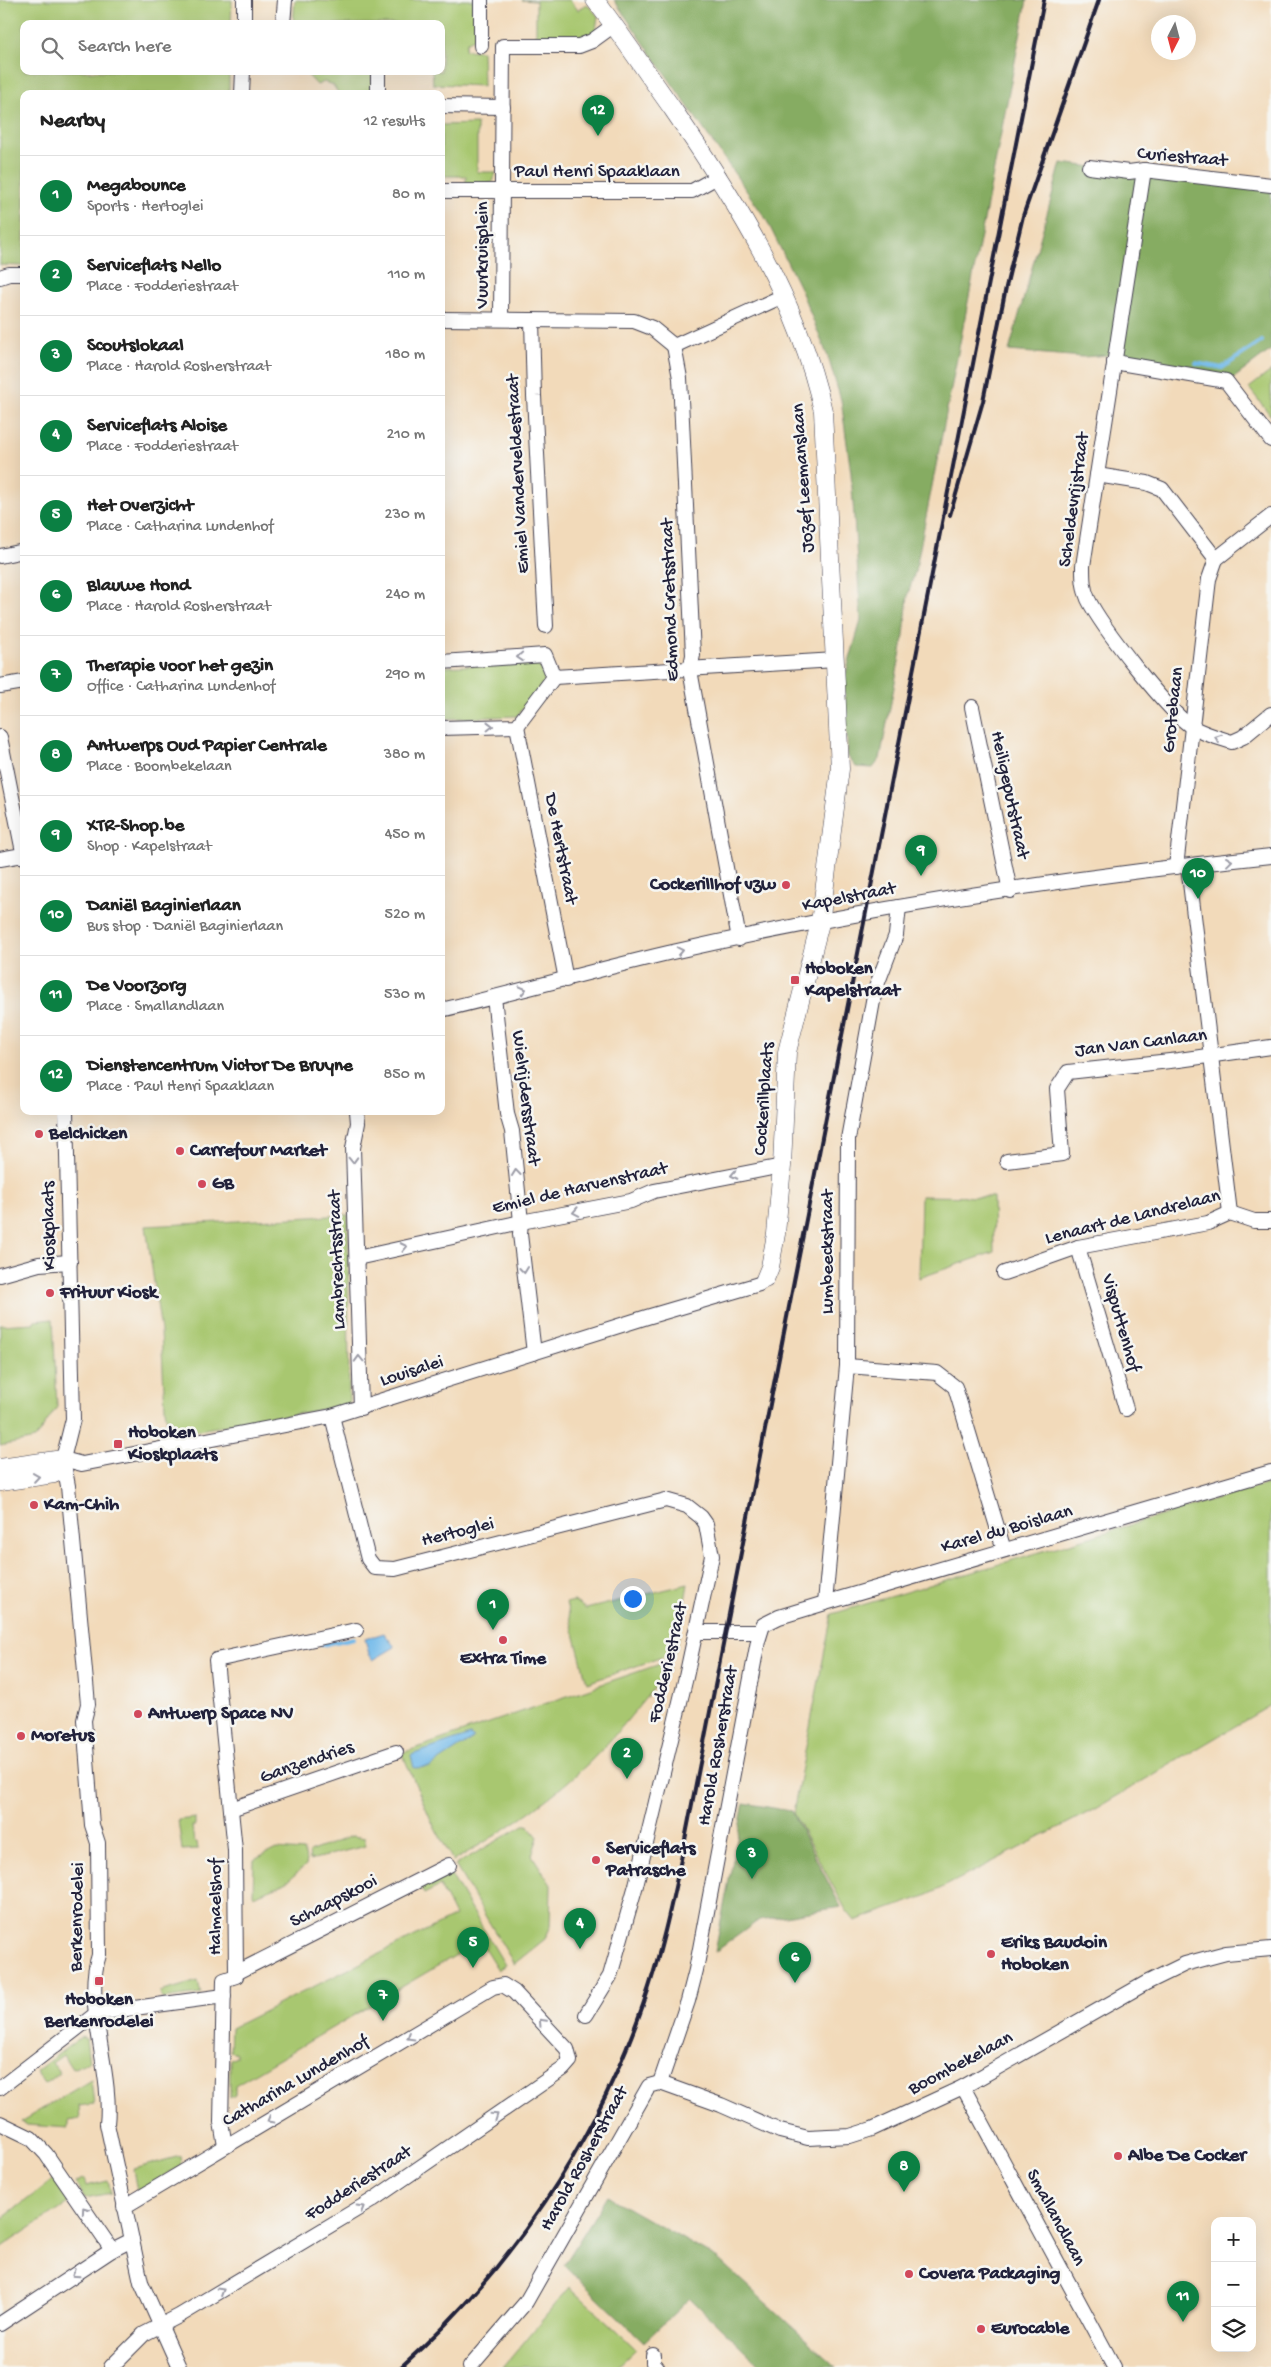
<!DOCTYPE html>
<meta charset="utf-8">
<style>
:root{--surface:#fff;--page:#f2f2f2;--text:#222;--muted:#767676;--line:#e0e0e0;--accent:#0b8043}
body{margin:0;font-family:"Gochi Hand",sans-serif;background:var(--page);color:var(--text)}
.controls{position:absolute;right:15px;bottom:15px;display:grid;overflow:hidden;border-radius:10px;box-shadow:0 5px 20px #0002}
.controls button{width:45px;height:45px;display:grid;place-items:center;padding:0;border:0;border-bottom:1px solid var(--line);background:var(--surface);color:var(--text);font:25px sans-serif}
.compass{position:absolute;left:1151px;top:15px;width:45px;height:45px;border-radius:50%;background:var(--surface);box-shadow:0 5px 20px #0002;rotate:186deg}
.you{position:absolute;left:632px;top:1598px;width:18px;height:18px;margin:-12px;border:4px solid #fff;border-radius:50%;background:#1a73e8;box-shadow:0 0 0 8px #1a73e833}
.badge{display:grid;place-items:center;width:32px;height:32px;border-radius:50%;background:var(--accent);color:#fff;font-size:16px;font-weight:700}
.pin{position:absolute;translate:-50% -41px;filter:drop-shadow(0 1px 2px #0008)}
.pin::after{content:'';position:absolute;top:26px;width:18px;height:15px;background:inherit;clip-path:polygon(0 0,100% 0,50% 100%)}
.list{margin:0;padding:0;list-style:none}
h2{display:flex;justify-content:space-between;align-items:center;height:65px;margin:0;padding:0 20px;font-size:21px}
h2 small{font-size:16px;font-weight:400;color:var(--muted)}
.list li{display:grid;grid-template-columns:32px 1fr auto;gap:15px;align-items:center;box-sizing:border-box;height:80px;padding:0 20px;border-top:1px solid var(--line)}
.list b{display:block;font-size:19px;white-space:nowrap}
.list p{margin:0;font-size:16px;white-space:nowrap;color:var(--muted)}
.list em{font-size:16px;font-style:normal;color:var(--muted)}
.icon{flex:none;width:28px;height:28px;fill:none;stroke:currentColor;stroke-width:2;stroke-linecap:round;stroke-linejoin:round}
.map{position:relative;flex:none;width:1271px;height:2367px;overflow:hidden}
.search{position:absolute;background:var(--surface);box-shadow:0 5px 20px #0002;left:20px;top:20px;width:425px;height:55px;display:flex;align-items:center;gap:12px;box-sizing:border-box;padding:0 18px;border-radius:10px;color:var(--muted);font-size:19px}
.panel{position:absolute;background:var(--surface);box-shadow:0 5px 20px #0002;left:20px;top:90px;width:425px;height:1025px;border-radius:10px}
.map>svg:first-child{display:block}
.green{fill:#a8c76f;stroke:#657455}
.forest{fill:#86ac62;stroke:#54674e}
.water{fill:#72baea;stroke:#4a6e92}
.lines{fill:none;stroke-linecap:round;stroke-linejoin:round}
.stream{stroke:#72baea;stroke-width:4}
.minor-casing{stroke:#413e4e;stroke-width:16}
.tertiary-casing{stroke:#413e4e;stroke-width:19}
.minor{stroke:#fff;stroke-width:14}
.tertiary{stroke:#fff;stroke-width:18}
.rail{stroke:#22223b;stroke-width:4}
.oneway{stroke:#9c9ca7}
.poi-dot{fill:#d1495b;stroke:#f6f6f2;stroke-width:2}
.labels{text-anchor:middle;dominant-baseline:central;stroke-width:5;stroke-linejoin:round;paint-order:stroke}
.street-label{font-size:19px;fill:#22223b;stroke:#f6f6f2}
.poi-label{font-size:19px;font-weight:bold;fill:#22223b;stroke:#f6f6f2;text-anchor:start}
</style>
<div class="map">
<svg width="1271" height="2367" viewBox="0 0 1271 2367">
<rect width="100%" height="100%" fill="#f6f6f2"/>
<filter id="ink" filterUnits="userSpaceOnUse"><feTurbulence type="fractalNoise" baseFrequency=".02" numOctaves="2"/><feDisplacementMap in="SourceGraphic" scale="10" xChannelSelector="R" yChannelSelector="G"/><feConvolveMatrix kernelMatrix="1 2 1 2 8 2 1 2 1" color-interpolation-filters="sRGB"/></filter>
<filter id="wash" filterUnits="userSpaceOnUse"><feTurbulence type="fractalNoise" baseFrequency=".0096" numOctaves="4" result="noise"/><feDisplacementMap in="SourceGraphic" scale="20" xChannelSelector="R" yChannelSelector="G"/><feGaussianBlur stdDeviation="1.12" result="paint"/><feColorMatrix in="noise" values="0 0 0 0 0 0 0 0 0 0 0 0 0 0 0 0 0 1.4 0 .05"/><feComposite in="paint" operator="in"/></filter>
<g filter="url(#wash)">
<rect width="100%" height="100%" fill="#f2daba"/>
<g class="green">
<polygon points="0,0 232,0 231,24 24,24 24,71 229,71 229,94 24,94 24,266 0,265"/>
<polygon points="295,0 353,2 361,0 476,0 476,37 466,43 465,50 482,51 483,86 433,84 432,71 441,71 441,24 293,24"/>
<polygon points="522,0 570,0 578,10 587,4 598,16 596,30 580,39 536,41 536,1"/>
<polygon points="304,71 372,71 371,94 339,94 333,85 324,82 317,85"/>
<polygon points="477,124 477,172 496,172 493,182 486,185 466,184 466,176 441,176 441,125"/>
<polygon points="1271,371 1271,416 1249,388"/>
<path d="M531,663C542,666 544,671 545,681L517,716L441,719V667Z"/>
<polygon points="921,1196 993,1197 994,1252 919,1278"/>
<polygon points="348,1215 349,1405 169,1435 165,1409 161,1331 146,1226"/>
<polygon points="53,1319 57,1407 35,1439 0,1446 0,1325 34,1323 34,1321"/>
<polygon points="1271,1483 1271,1705 1095,1809 928,1895 855,1921 846,1910 793,1813 832,1614"/>
<polygon points="688,1584 677,1647 674,1653 587,1683 566,1603 574,1601 586,1609"/>
<path d="M666,1662L670,1669C640,1703 613,1742 578,1773C540,1807 498,1835 453,1861L431,1820L402,1753Z"/>
<polygon points="195,1818 195,1826 192,1826 194,1842 197,1842 198,1849 182,1850 178,1820"/>
<polygon points="524,1825 528,1825 538,1837 532,1855 551,1885 550,1928 545,1939 514,1964 455,1865"/>
<polygon points="352,1836 365,1838 365,1846 310,1860 309,1852"/>
<polygon points="276,1849 303,1851 307,1860 306,1865 284,1884 253,1896 254,1860"/>
<polygon points="448,1870 505,1965 498,1970 480,1941 235,2085 235,2095 230,2098 230,2060 236,2057 236,2053 230,2051 231,2028 455,1916 440,1886 424,1894 419,1884"/>
<polygon points="198,1981 201,1994 162,1999 160,1992"/>
<polygon points="81,2037 86,2039 89,2062 72,2069 63,2055 52,2063 60,2073 45,2084 36,2071"/>
<polygon points="91,2080 94,2104 79,2106 80,2119 68,2121 68,2128 27,2125 20,2122"/>
<polygon points="180,2156 181,2166 137,2192 133,2169"/>
<polygon points="84,2178 86,2186 108,2181 111,2193 85,2198 75,2183"/>
<polygon points="54,2179 71,2201 0,2248 0,2214 3,2218"/>
<polygon points="570,2287 636,2349 617,2367 503,2367"/>
</g>
<g class="forest">
<polygon points="614,0 1027,0 916,568 908,595 904,636 880,759 873,768 856,767 848,757 844,680 861,620 851,473 841,400 828,357 800,288 766,219"/>
<polygon points="1061,163 1271,189 1271,350 1234,378 1120,354 1083,357 1009,351"/>
<polygon points="744,1803 791,1811 841,1907 759,1920 715,1952"/>
<polygon points="607,2196 718,2259 836,2367 762,2367 690,2298 644,2342 564,2265"/>
</g>
<g class="water">
<polygon points="384,1633 395,1647 373,1660 369,1654 365,1639"/>
<polygon points="470,1735 474,1738 430,1767 414,1768 411,1755"/>
</g>
<g class="lines">
<g class="stream">
<polyline points="1196,363 1222,368 1262,341"/>
<polyline points="322,1645 354,1638"/>
</g>
</g>
</g>
<g filter="url(#ink)">
<g class="lines">
<g class="minor-casing">
<g id="minor">
<polyline points="244,24 244,0"/>
<polyline points="283,24 285,0"/>
<polyline points="481,46 481,0"/>
<polyline points="242,94 243,71"/>
<polyline points="378,94 378,71"/>
<polyline points="441,106 503,107"/>
<polyline points="1089,167 1129,172 1144,170 1271,185"/>
<path d="M1144,170L1083,566C1083,578 1083,588 1088,599C1101,626 1168,712 1192,727C1204,734 1219,738 1232,742L1243,737L1271,714"/>
<polyline points="441,191 692,191 719,176"/>
<polyline points="0,277 9,274 24,274"/>
<polyline points="441,319 634,321 652,328 674,346 783,296"/>
<polyline points="501,319 503,46 579,46 592,41 614,25"/>
<polyline points="532,320 534,396 546,626"/>
<polyline points="674,346 680,378 693,655 690,670 739,939"/>
<polyline points="1114,362 1226,381 1271,440"/>
<polyline points="1097,475 1147,483 1162,489 1216,559"/>
<polyline points="0,556 24,551"/>
<polyline points="1216,559 1271,516"/>
<polyline points="441,662 545,655 554,677"/>
<polyline points="554,677 836,660"/>
<polyline points="0,686 24,682"/>
<polyline points="972,707 1010,891"/>
<polyline points="517,726 566,980"/>
<polyline points="441,728 517,726 554,677"/>
<polyline points="0,737 24,857"/>
<polyline points="0,859 23,855"/>
<polyline points="1188,866 1230,1213"/>
<polyline points="1176,867 1209,579 1216,559"/>
<polyline points="494,997 507,1114 512,1131 521,1222 520,1234 534,1353"/>
<path d="M441,1010C517,992 592,971 668,953C866,908 1069,877 1271,856"/>
<path d="M66,1111L73,1419L63,1459L68,1486L88,1704L84,1720L92,1825L98,1843L99,1955C83,2002 113,2073 107,2124L141,2282L179,2367"/>
<polyline points="357,1111 358,1123 353,1148 361,1408"/>
<polyline points="1007,1161 1062,1154 1057,1089 1068,1072 1179,1060 1271,1047"/>
<polyline points="1078,1247 1126,1409"/>
<polyline points="357,1258 521,1222 631,1201 654,1191 782,1166"/>
<polyline points="1004,1273 1078,1247 1208,1223 1230,1213 1254,1221 1271,1221"/>
<polyline points="0,1275 39,1264 70,1262"/>
<polyline points="847,1366 937,1373 955,1387 1004,1550"/>
<polyline points="332,1416 368,1559 375,1568 395,1569 666,1500 687,1506 701,1517 706,1524 712,1556 686,1677 636,1885 610,1976 586,2015"/>
<polyline points="63,1459 82,1464 332,1416 647,1317 759,1284 765,1279"/>
<polyline points="825,1603 847,1366 848,1139 875,990 896,935 899,907"/>
<polyline points="696,1632 760,1632"/>
<polyline points="231,1809 396,1752"/>
<polyline points="236,1973 449,1865"/>
<polyline points="97,2013 224,1996"/>
<polyline points="660,2083 688,2001 696,1970 758,1641 763,1625 779,1617 825,1603 1271,1472"/>
<polyline points="963,2087 1114,2367"/>
<polyline points="0,2088 97,2013"/>
<polyline points="0,2123 31,2138 46,2154 112,2250"/>
<polyline points="225,2146 221,2122 224,1980 236,1976 235,1850 216,1660 356,1630"/>
<polyline points="0,2324 112,2250 132,2240"/>
<polyline points="653,2355 653,2363 657,2367"/>
<polyline points="111,2367 144,2334 179,2316 371,2201 563,2069 570,2061 567,2049 514,1992 503,1985 493,1987 124,2207"/>
<polyline points="470,2367 526,2302 649,2086 660,2083 721,2105 780,2131 808,2138 850,2136 872,2129 963,2087 1146,1983 1185,1964 1226,1953 1271,1949"/>
</g>
</g>
<g class="tertiary-casing">
<g id="tertiary">
<path d="M595,0C622,35 646,72 672,108C736,201 798,299 823,411L840,769L820,923L787,1052L782,1166L776,1234L770,1267L765,1279"/>
<polyline points="0,1468 63,1459 61,1468 54,1474 0,1482"/>
</g>
</g>
<use href="#minor" class="minor"/>
<use href="#tertiary" class="tertiary"/>
<g class="rail">
<polyline points="950,515 983,401 1006,287 1023,216 1099,0"/>
<path d="M401,2367C512,2268 594,2145 643,2005C661,1955 672,1902 683,1850L1044,0"/>
</g>
</g>
<defs><path id="oneway-chevron" d="M-2-3.5L2.5 0L-2 3.5" fill="none" stroke-width="1.6" stroke-linecap="round" stroke-linejoin="round" transform="scale(1.25)"/></defs>
<g class="oneway">
<use href="#oneway-chevron" transform="translate(520 657) rotate(176)"/>
<use href="#oneway-chevron" transform="translate(490 726) rotate(-1)"/>
<use href="#oneway-chevron" transform="translate(1218 738) rotate(-161)"/>
<use href="#oneway-chevron" transform="translate(1229 861) rotate(-7)"/>
<use href="#oneway-chevron" transform="translate(680 951) rotate(-11)"/>
<use href="#oneway-chevron" transform="translate(523 990) rotate(-14)"/>
<use href="#oneway-chevron" transform="translate(353 1160) rotate(88)"/>
<use href="#oneway-chevron" transform="translate(516 1173) rotate(-96)"/>
<use href="#oneway-chevron" transform="translate(734 1175) rotate(168)"/>
<use href="#oneway-chevron" transform="translate(576 1212) rotate(169)"/>
<use href="#oneway-chevron" transform="translate(404 1247) rotate(-12)"/>
<use href="#oneway-chevron" transform="translate(524 1270) rotate(83)"/>
<use href="#oneway-chevron" transform="translate(359 1359) rotate(-92)"/>
<use href="#oneway-chevron" transform="translate(36 1477) rotate(-8)"/>
<use href="#oneway-chevron" transform="translate(542 2022) rotate(-133)"/>
<use href="#oneway-chevron" transform="translate(410 2037) rotate(149)"/>
<use href="#oneway-chevron" transform="translate(495 2116) rotate(-34)"/>
<use href="#oneway-chevron" transform="translate(270 2120) rotate(150)"/>
<use href="#oneway-chevron" transform="translate(361 2208) rotate(-31)"/>
<use href="#oneway-chevron" transform="translate(85 2210) rotate(-125)"/>
<use href="#oneway-chevron" transform="translate(75 2274) rotate(147)"/>
<use href="#oneway-chevron" transform="translate(221 2291) rotate(-31)"/>
</g>
</g>
<g class="poi-dot">
<circle cx="786" cy="885" r="5"/>
<rect x="790" y="975" width="10" height="10" rx="2.5"/>
<circle cx="39" cy="1134" r="5"/>
<circle cx="180" cy="1151" r="5"/>
<circle cx="202" cy="1184" r="5"/>
<circle cx="50" cy="1293" r="5"/>
<rect x="113" y="1439" width="10" height="10" rx="2.5"/>
<circle cx="34" cy="1505" r="5"/>
<circle cx="503" cy="1640" r="5"/>
<circle cx="138" cy="1714" r="5"/>
<circle cx="21" cy="1736" r="5"/>
<circle cx="596" cy="1860" r="5"/>
<circle cx="991" cy="1954" r="5"/>
<rect x="94" y="1976" width="10" height="10" rx="2.5"/>
<circle cx="1118" cy="2156" r="5"/>
<circle cx="909" cy="2274" r="5"/>
<circle cx="981" cy="2329" r="5"/>
</g>
<g class="labels">
<g class="street-label">
<text transform="translate(1182 158) rotate(5)">Curiestraat</text>
<text x="597" y="172">Paul Henri Spaaklaan</text>
<text transform="translate(483 255) rotate(-90)">Vuurkruisplein</text>
<text transform="translate(519 474) rotate(-93)">Emiel Vanderveldestraat</text>
<text transform="translate(804 478) rotate(-94)">Jozef Leemanslaan</text>
<text transform="translate(1075 500) rotate(-82)">Scheldevrijstraat</text>
<text transform="translate(671 600) rotate(-92)">Edmond Cretsstraat</text>
<text transform="translate(1174 710) rotate(-84)">Grotebaan</text>
<text transform="translate(1009 795) rotate(78)">Heiligeputstraat</text>
<text transform="translate(560 849) rotate(79)">De Hertstraat</text>
<text transform="translate(849 898) rotate(-11)">Kapelstraat</text>
<text transform="translate(1141 1044) rotate(-7)">Jan Van Canlaan</text>
<text transform="translate(525 1098) rotate(83)">Wielrijdersstraat</text>
<text transform="translate(765 1099) rotate(-86)">Cockerillplaats</text>
<text transform="translate(580 1189) rotate(-13)">Emiel de Harvenstraat</text>
<text transform="translate(1133 1218) rotate(-14)">Lenaart de Landrelaan</text>
<text transform="translate(50 1226) rotate(-91)">Kioskplaats</text>
<text transform="translate(828 1252) rotate(-90)">Lumbeeckstraat</text>
<text transform="translate(338 1260) rotate(-92)">Lambrechtsstraat</text>
<text transform="translate(1120 1323) rotate(74)">Visputtenhof</text>
<text transform="translate(412 1372) rotate(-18)">Louisalei</text>
<text transform="translate(1007 1530) rotate(-16)">Karel du Boislaan</text>
<text transform="translate(458 1533) rotate(-14)">Hertoglei</text>
<text transform="translate(669 1663) rotate(-77)">Fodderiestraat</text>
<text transform="translate(719 1746) rotate(-80)">Harold Rosherstraat</text>
<text transform="translate(307 1763) rotate(-19)">Ganzendries</text>
<text transform="translate(334 1902) rotate(-27)">Schaapskooi</text>
<text transform="translate(216 1907) rotate(-90)">Halmaelshof</text>
<text transform="translate(78 1917) rotate(-89)">Berkenrodelei</text>
<text transform="translate(961 2064) rotate(-28)">Boombekelaan</text>
<text transform="translate(296 2082) rotate(-30)">Catharina Lundenhof</text>
<text transform="translate(585 2159) rotate(-61)">Harold Rosherstraat</text>
<text transform="translate(359 2184) rotate(-33)">Fodderiestraat</text>
<text transform="translate(1055 2218) rotate(62)">Smallandlaan</text>
</g>
<g class="poi-label">
<text x="776" y="885" text-anchor="end">Cockerillhof vzw</text>
<text x="805" y="969">Hoboken<tspan x="805" dy="22">Kapelstraat</tspan></text>
<text x="49" y="1134">Belchicken</text>
<text x="190" y="1151">Carrefour Market</text>
<text x="212" y="1184">GB</text>
<text x="60" y="1293">Frituur Kiosk</text>
<text x="128" y="1433">Hoboken<tspan x="128" dy="22">Kioskplaats</tspan></text>
<text x="44" y="1505">Kam-Chih</text>
<text x="503" y="1659" text-anchor="middle">Extra Time</text>
<text x="148" y="1714">Antwerp Space NV</text>
<text x="31" y="1736">Moretus</text>
<text x="606" y="1849">Serviceflats<tspan x="606" dy="22">Patrasche</tspan></text>
<text x="1001" y="1943">Eriks Baudoin<tspan x="1001" dy="22">Hoboken</tspan></text>
<text x="99" y="2000" text-anchor="middle">Hoboken<tspan x="99" dy="22">Berkenrodelei</tspan></text>
<text x="1128" y="2156">Albe De Cocker</text>
<text x="919" y="2274">Covera Packaging</text>
<text x="991" y="2329">Eurocable</text>
</g>
</g>
</svg>
<div class="controls">
<button>+</button>
<button>−</button>
<button><svg class="icon" aria-label="layers" viewBox="0 0 24 24"><path d="M12 4l9 5-9 5-9-5zM3 14l9 5 9-5"/></svg></button>
</div>
<svg class="compass" viewBox="-18 -18 36 36"><path d="M0-13l5 13h-10z" fill="#e53935"/><path d="M0 13l5-13h-10z" fill="#767676"/></svg>
<div class="you"></div>
<div class="pin badge" style="left:493px;top:1630px">1</div>
<div class="pin badge" style="left:627px;top:1779px">2</div>
<div class="pin badge" style="left:752px;top:1879px">3</div>
<div class="pin badge" style="left:580px;top:1949px">4</div>
<div class="pin badge" style="left:473px;top:1968px">5</div>
<div class="pin badge" style="left:795px;top:1983px">6</div>
<div class="pin badge" style="left:383px;top:2021px">7</div>
<div class="pin badge" style="left:904px;top:2192px">8</div>
<div class="pin badge" style="left:921px;top:876px">9</div>
<div class="pin badge" style="left:1198px;top:899px">10</div>
<div class="pin badge" style="left:1183px;top:2322px">11</div>
<div class="pin badge" style="left:598px;top:136px">12</div>
<div class="search"><svg class="icon" aria-label="search" viewBox="0 0 24 24"><circle cx="10" cy="10" r="6"/><path d="M15 15l6 6"/></svg>Search here</div>
<section class="panel">
<h2>Nearby<small>12 results</small></h2>
<ul class="list">
<li><span class="badge">1</span><div><b>Megabounce</b><p>Sports · Hertoglei</p></div><em>80 m</em></li>
<li><span class="badge">2</span><div><b>Serviceflats Nello</b><p>Place · Fodderiestraat</p></div><em>110 m</em></li>
<li><span class="badge">3</span><div><b>Scoutslokaal</b><p>Place · Harold Rosherstraat</p></div><em>180 m</em></li>
<li><span class="badge">4</span><div><b>Serviceflats Aloise</b><p>Place · Fodderiestraat</p></div><em>210 m</em></li>
<li><span class="badge">5</span><div><b>Het Overzicht</b><p>Place · Catharina Lundenhof</p></div><em>230 m</em></li>
<li><span class="badge">6</span><div><b>Blauwe Hond</b><p>Place · Harold Rosherstraat</p></div><em>240 m</em></li>
<li><span class="badge">7</span><div><b>Therapie voor het gezin</b><p>Office · Catharina Lundenhof</p></div><em>290 m</em></li>
<li><span class="badge">8</span><div><b>Antwerps Oud Papier Centrale</b><p>Place · Boombekelaan</p></div><em>380 m</em></li>
<li><span class="badge">9</span><div><b>XTR-Shop.be</b><p>Shop · Kapelstraat</p></div><em>450 m</em></li>
<li><span class="badge">10</span><div><b>Daniël Baginierlaan</b><p>Bus stop · Daniël Baginierlaan</p></div><em>520 m</em></li>
<li><span class="badge">11</span><div><b>De Voorzorg</b><p>Place · Smallandlaan</p></div><em>530 m</em></li>
<li><span class="badge">12</span><div><b>Dienstencentrum Victor De Bruyne</b><p>Place · Paul Henri Spaaklaan</p></div><em>850 m</em></li>
</ul>
</section>
</div>
